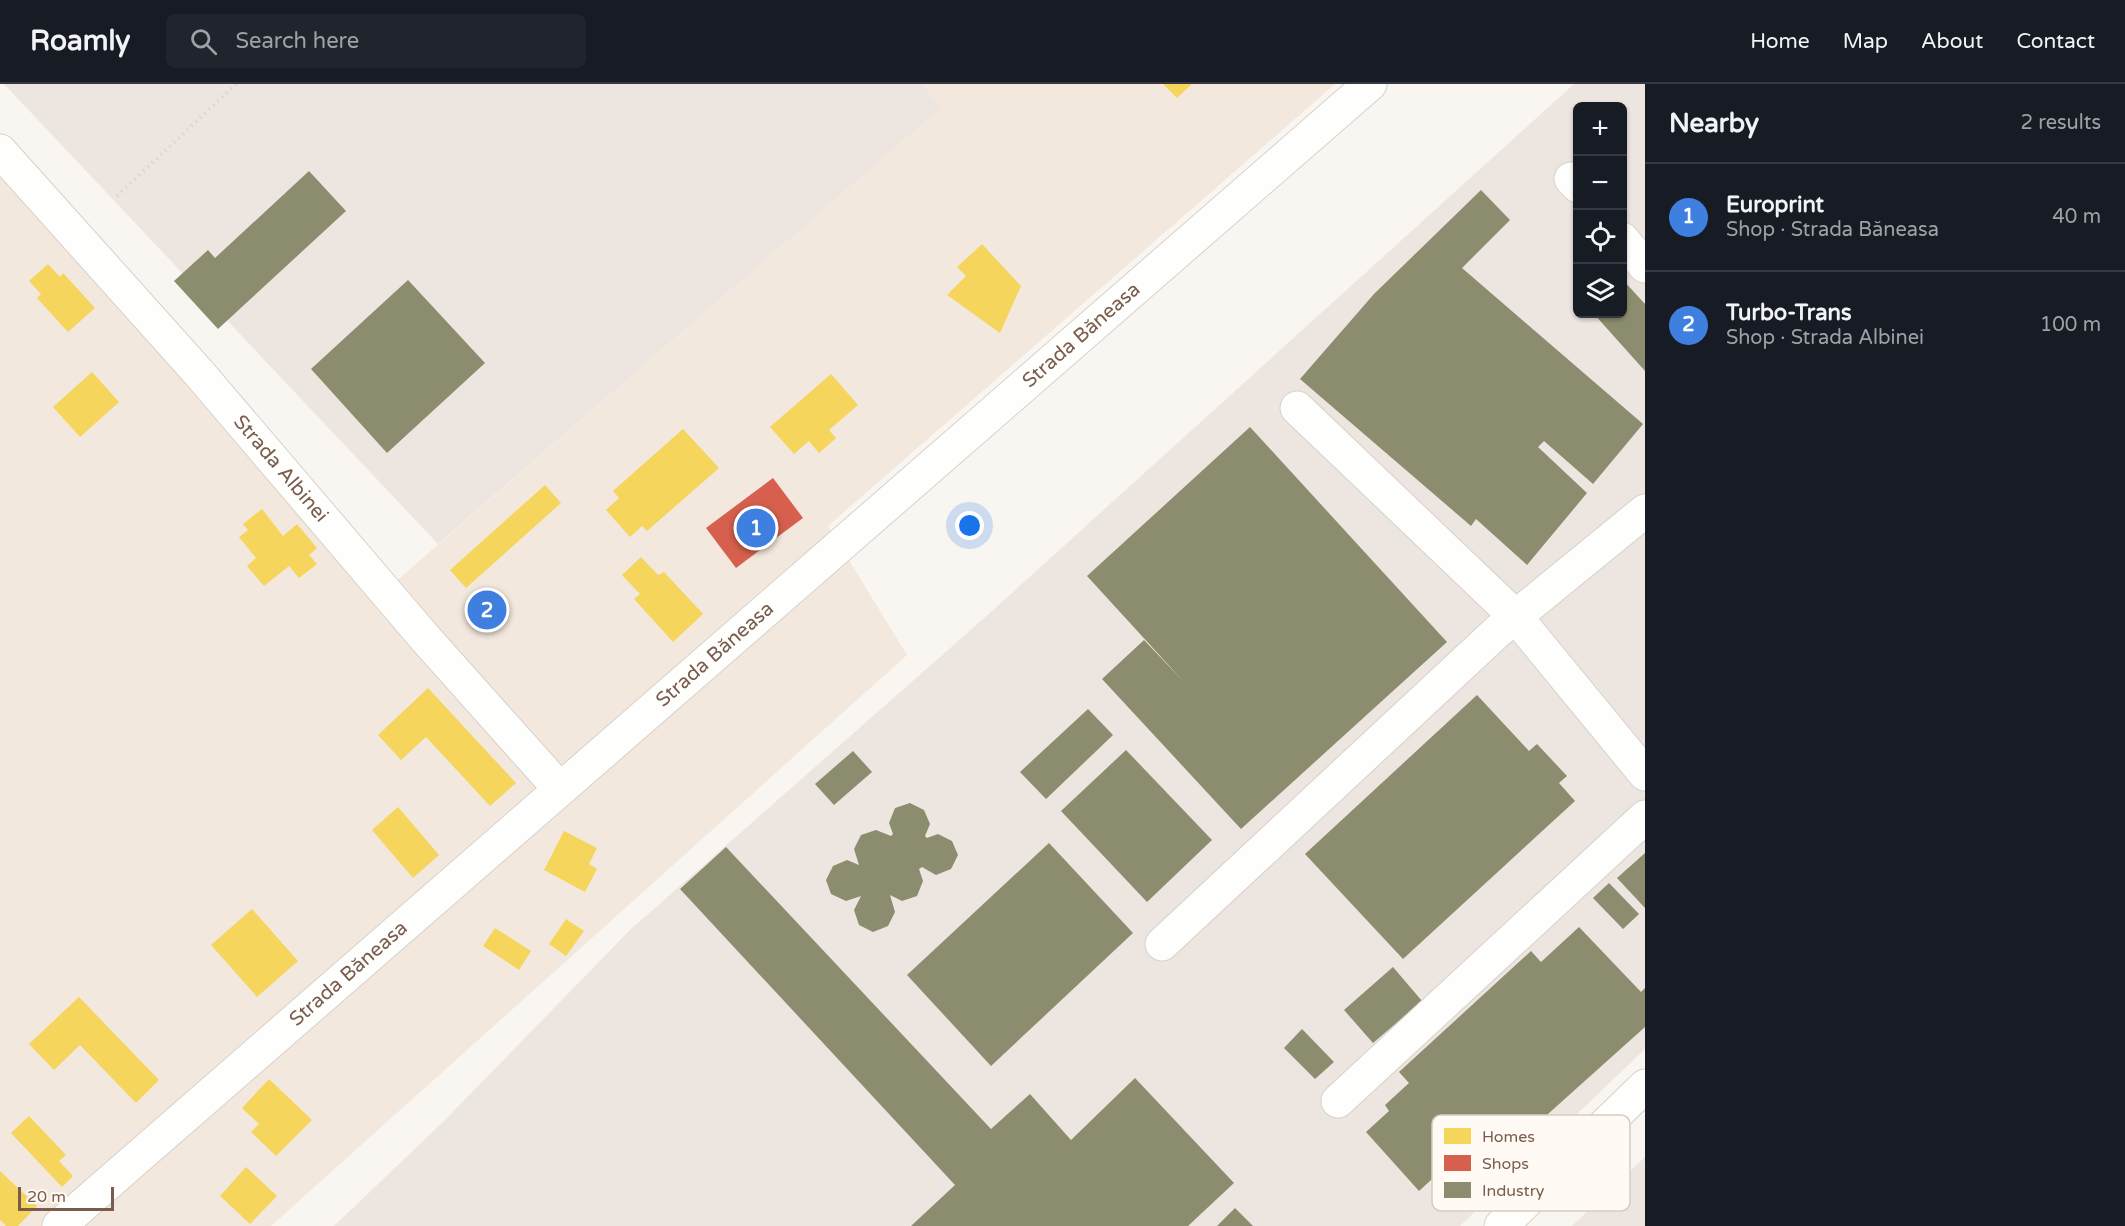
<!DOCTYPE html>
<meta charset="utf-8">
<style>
:root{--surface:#171b24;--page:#20242c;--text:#f1f3f6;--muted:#9ea1a6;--line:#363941;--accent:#0b8043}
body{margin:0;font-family:"Varela Round",sans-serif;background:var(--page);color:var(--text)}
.controls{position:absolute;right:18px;top:18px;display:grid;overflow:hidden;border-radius:9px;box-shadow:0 2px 4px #0004}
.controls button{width:54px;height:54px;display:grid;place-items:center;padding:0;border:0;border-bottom:2px solid var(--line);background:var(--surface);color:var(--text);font:30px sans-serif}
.scale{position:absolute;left:18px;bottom:15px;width:96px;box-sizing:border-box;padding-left:6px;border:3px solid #7a5c4d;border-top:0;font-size:16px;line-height:21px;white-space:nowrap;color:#7a5c4d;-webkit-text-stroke:4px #fffaf3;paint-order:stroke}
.you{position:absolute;left:970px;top:442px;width:21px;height:21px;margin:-15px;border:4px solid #fff;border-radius:50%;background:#1a73e8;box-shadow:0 0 0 9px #1a73e833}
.badge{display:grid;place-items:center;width:39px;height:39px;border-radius:50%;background:var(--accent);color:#fff;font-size:20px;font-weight:700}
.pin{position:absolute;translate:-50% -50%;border:3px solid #fff;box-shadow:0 2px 6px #0006}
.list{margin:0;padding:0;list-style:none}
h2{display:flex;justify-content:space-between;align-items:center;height:78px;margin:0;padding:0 24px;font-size:26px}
h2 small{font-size:20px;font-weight:400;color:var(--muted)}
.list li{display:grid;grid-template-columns:39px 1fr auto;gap:18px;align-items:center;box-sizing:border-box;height:108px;padding:0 24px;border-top:2px solid var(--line)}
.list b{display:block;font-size:22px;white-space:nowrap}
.list p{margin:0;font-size:20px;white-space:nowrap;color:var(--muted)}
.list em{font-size:20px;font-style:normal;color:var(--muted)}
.icon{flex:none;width:33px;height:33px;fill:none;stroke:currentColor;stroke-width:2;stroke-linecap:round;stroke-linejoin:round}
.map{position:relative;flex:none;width:1645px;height:1142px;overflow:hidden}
header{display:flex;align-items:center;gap:36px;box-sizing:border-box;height:84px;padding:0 30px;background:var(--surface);border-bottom:2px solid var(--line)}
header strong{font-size:28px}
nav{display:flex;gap:33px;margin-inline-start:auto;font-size:21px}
.search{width:420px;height:54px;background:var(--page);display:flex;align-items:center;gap:15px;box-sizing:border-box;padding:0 21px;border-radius:9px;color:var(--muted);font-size:22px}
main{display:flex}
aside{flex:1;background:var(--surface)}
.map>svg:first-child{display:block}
.residential{fill:#f2e8de}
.industrial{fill:#ede5e0;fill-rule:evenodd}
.homes{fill:#f6d55c}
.shops{fill:#d6604d}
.industry{fill:#8c8c6e}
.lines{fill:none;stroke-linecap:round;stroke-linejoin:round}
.minor-casing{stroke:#d7d1cb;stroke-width:35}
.path{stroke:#dcd5d0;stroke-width:4;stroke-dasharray:1.5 4.5;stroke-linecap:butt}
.minor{stroke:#fefefd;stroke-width:33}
.labels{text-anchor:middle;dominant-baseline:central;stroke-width:6;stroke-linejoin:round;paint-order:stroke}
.street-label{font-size:20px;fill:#7a5c4d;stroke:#fffaf3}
.key{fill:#fffaf3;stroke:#d7cbc1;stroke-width:1.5}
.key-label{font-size:16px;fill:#7a5c4d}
</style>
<header>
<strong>Roamly</strong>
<div class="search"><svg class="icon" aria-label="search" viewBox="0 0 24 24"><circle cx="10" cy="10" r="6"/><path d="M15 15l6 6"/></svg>Search here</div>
<nav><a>Home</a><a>Map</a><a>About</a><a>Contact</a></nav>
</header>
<main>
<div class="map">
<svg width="1645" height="1142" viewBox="0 0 1645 1142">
<rect width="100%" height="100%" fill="#f9f5f0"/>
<polygon class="residential" points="922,0 1335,0 828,442 907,571 271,1142 0,1142 0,56 378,513 939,24"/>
<g class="industrial">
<polygon points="4,0 922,0 940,24 438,460"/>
<path d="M1574,0H1645V965L1460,1142H334L443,1038L630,846L982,536ZM1578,22H1622V230H1578Z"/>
<polygon points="1645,1073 1645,1142 1572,1142"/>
</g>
<g class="homes">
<polygon points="1163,0 1192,0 1177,14"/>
<polygon points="982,160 1021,202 1000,249 947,211 966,192 957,183"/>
<polygon points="48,180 60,193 63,189 95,224 68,248 37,214 41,210 29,197"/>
<polygon points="92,288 119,318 80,353 53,323"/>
<polygon points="831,290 858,321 829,346 836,354 819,369 809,357 794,370 770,343"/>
<polygon points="683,345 719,384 647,447 642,442 630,453 606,426 619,414 613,407"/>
<polygon points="545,401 561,419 466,504 450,486"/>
<polygon points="262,425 283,452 297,440 317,464 309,471 317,480 299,494 289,482 264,502 247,482 256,474 239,453 248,446 243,440"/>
<polygon points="641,473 658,491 664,488 703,530 673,558 634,515 640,510 622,491"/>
<polygon points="428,604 516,699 490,722 426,653 401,676 378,651"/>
<polygon points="398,723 439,771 413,794 372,746"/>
<polygon points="564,747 597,764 589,780 597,785 585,808 544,786"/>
<polygon points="252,825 298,877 257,913 211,861"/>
<polygon points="566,835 584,847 566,872 549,860"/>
<polygon points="495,844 531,867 519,886 483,862"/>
<polygon points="79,913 159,996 136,1019 80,961 54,986 29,960"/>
<polygon points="269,995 312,1036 276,1072 251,1048 259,1040 242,1024"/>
<polygon points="29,1032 66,1071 59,1077 73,1092 62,1103 11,1049"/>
<polygon points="246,1083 277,1112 250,1140 220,1112"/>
<polygon points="0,1087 37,1122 18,1142 6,1142 0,1136"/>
</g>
<polygon class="shops" points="773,394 803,434 736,484 706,444"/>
<g class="industry">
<polygon points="309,87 346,127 218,245 174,197 208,166 215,174"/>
<polygon points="1481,106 1510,136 1462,184 1643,340 1593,400 1544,357 1538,363 1587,409 1527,481 1476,435 1471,442 1300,295 1374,210"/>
<polygon points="1622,195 1645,220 1645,287 1594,230 1622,230"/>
<polygon points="408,196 485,279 387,369 311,285"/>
<polygon points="1250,343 1447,558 1241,745 1102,595 1144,556 1184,598 1087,492"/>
<polygon points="1477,611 1529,667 1537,660 1567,692 1559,699 1575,717 1403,875 1305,770"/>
<polygon points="1088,625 1113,651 1046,715 1020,688"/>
<polygon points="1126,666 1212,756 1147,818 1061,727"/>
<polygon points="853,667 872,688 834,721 815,700"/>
<polygon points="910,719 924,726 930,740 925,752 927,754 938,750 952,757 958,771 951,785 936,791 922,783 919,785 923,797 917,812 902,817 890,811 895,828 888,842 873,848 859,841 854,826 861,812 846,817 831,810 826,796 833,782 847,776 859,781 854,765 861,751 876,746 891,752 893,750 889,739 895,724"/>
<polygon points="1049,759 1133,849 991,982 907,891"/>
<polygon points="726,763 991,1045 1030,1010 1071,1056 1135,994 1234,1099 1188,1142 911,1142 955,1101 680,805"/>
<polygon points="1645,769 1645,824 1617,794"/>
<polygon points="1609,799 1639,830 1623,845 1593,814"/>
<polygon points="1579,843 1641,908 1645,904 1645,943 1462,1107 1442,1086 1419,1107 1366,1048 1389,1027 1385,1021 1409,999 1399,988 1531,867 1541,878"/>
<polygon points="1393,883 1422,917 1373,959 1344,926"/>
<polygon points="1302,945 1334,978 1315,995 1284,964"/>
<polygon points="1235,1124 1253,1142 1217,1142"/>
</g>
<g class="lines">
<g class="minor-casing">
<g id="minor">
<path id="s1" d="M0,67L199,289L425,554L559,704"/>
<polyline points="1571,95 1578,102"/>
<polyline points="1622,155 1645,182"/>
<polyline points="1297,324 1516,533 1645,690"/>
<polyline points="1162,860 1498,547 1645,427"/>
<polyline points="1338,1017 1645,733"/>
<path id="s2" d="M59,1142L1370,0"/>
<polyline points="1501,1142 1645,1002"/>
</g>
</g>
<polyline class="path" points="117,112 236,0"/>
<use href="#minor" class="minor"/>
</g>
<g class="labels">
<g class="street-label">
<text stroke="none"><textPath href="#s2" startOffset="1356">Strada Băneasa</textPath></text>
<text stroke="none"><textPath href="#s1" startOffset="424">Strada Albinei</textPath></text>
<text stroke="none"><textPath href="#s2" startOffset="870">Strada Băneasa</textPath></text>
<text stroke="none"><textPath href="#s2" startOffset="384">Strada Băneasa</textPath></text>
</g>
</g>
<rect x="1432" y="1031" width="198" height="96" rx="9" class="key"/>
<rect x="1444" y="1044" width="27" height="16" fill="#f6d55c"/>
<rect x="1444" y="1071" width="27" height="16" fill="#d6604d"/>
<rect x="1444" y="1098" width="27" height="16" fill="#8c8c6e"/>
<g class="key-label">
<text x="1482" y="1058">Homes</text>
<text x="1482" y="1085">Shops</text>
<text x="1482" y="1112">Industry</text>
</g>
</svg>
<div class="controls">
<button>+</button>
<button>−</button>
<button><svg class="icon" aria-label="locate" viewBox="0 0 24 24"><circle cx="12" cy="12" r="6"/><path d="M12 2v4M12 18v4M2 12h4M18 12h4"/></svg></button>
<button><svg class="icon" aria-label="layers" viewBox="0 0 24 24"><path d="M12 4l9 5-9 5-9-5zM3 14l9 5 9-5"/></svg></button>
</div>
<div class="scale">20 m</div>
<div class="you"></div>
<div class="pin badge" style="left:756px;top:444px;background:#3f7fe0">1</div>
<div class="pin badge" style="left:487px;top:526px;background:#3f7fe0">2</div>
</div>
<aside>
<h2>Nearby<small>2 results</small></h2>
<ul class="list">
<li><span class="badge" style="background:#3f7fe0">1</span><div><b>Europrint</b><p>Shop · Strada Băneasa</p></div><em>40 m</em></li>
<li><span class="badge" style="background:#3f7fe0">2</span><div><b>Turbo-Trans</b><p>Shop · Strada Albinei</p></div><em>100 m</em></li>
</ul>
</aside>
</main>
